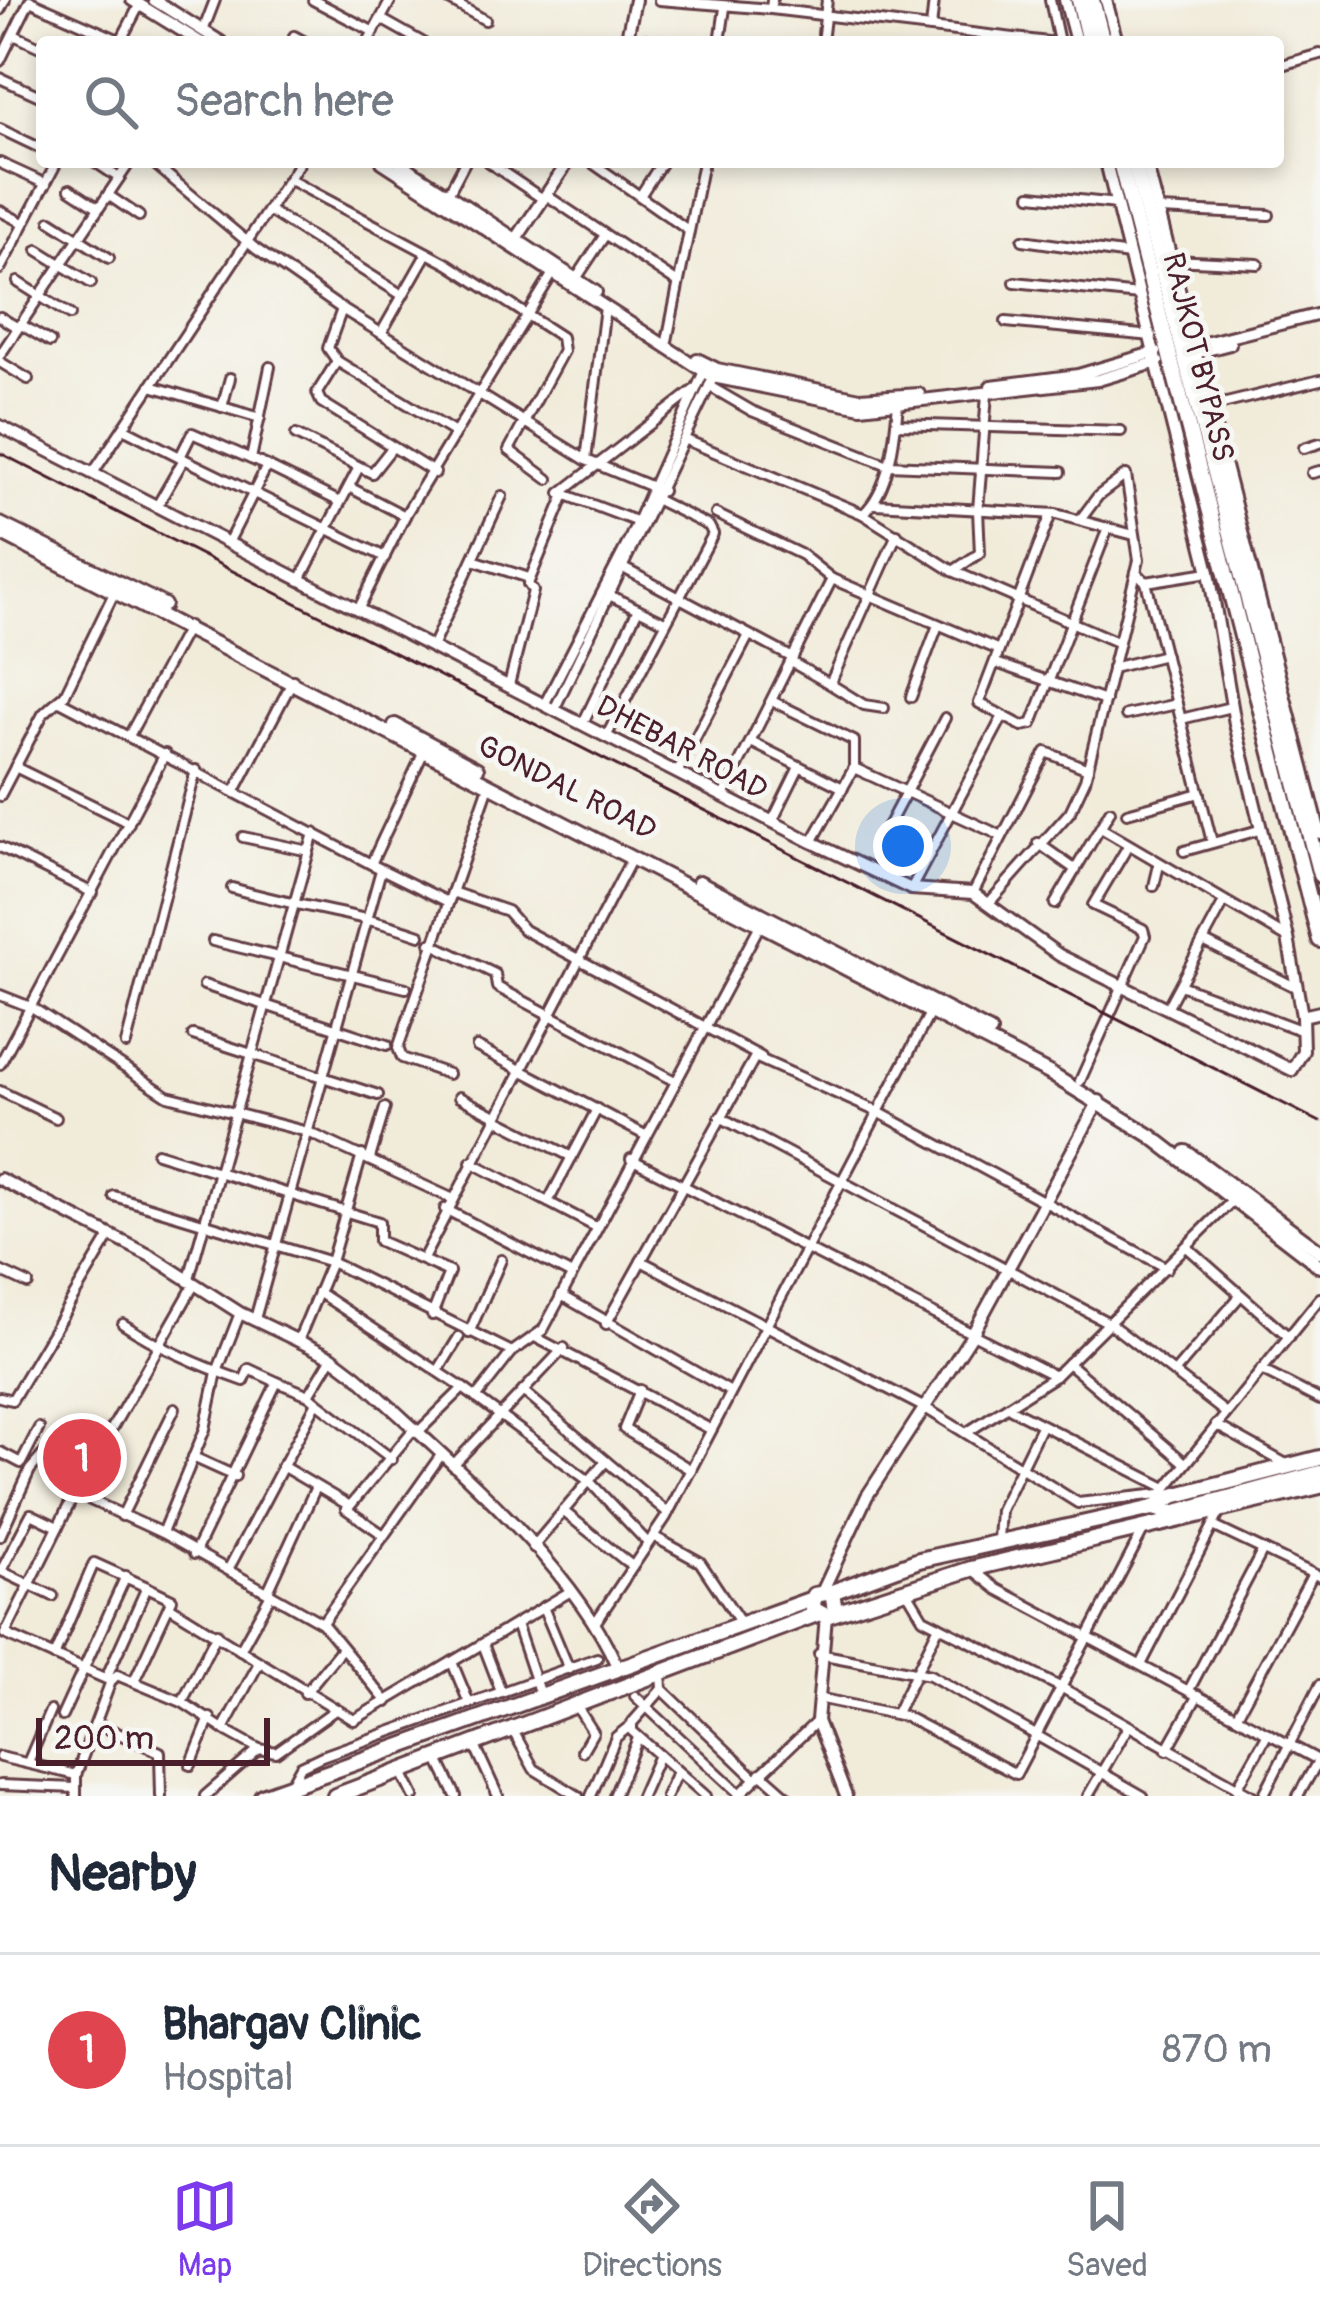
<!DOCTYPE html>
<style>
:root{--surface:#fff;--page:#f6f6f7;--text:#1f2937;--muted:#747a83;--line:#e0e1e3;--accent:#7c3aed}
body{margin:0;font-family:Pangolin,sans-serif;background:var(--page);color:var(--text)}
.scale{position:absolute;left:36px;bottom:30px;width:234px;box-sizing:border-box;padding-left:12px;border:6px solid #4a1f2b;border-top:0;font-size:33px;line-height:42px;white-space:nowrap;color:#4a1f2b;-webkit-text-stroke:9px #f6f6f2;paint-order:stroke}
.you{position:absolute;left:903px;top:846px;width:42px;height:42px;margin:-30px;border:9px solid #fff;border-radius:50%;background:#1a73e8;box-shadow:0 0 0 18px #1a73e833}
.badge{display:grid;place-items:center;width:78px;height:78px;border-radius:50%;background:var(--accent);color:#fff;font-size:39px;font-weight:700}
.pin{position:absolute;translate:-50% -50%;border:6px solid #fff;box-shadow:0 3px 12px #0006}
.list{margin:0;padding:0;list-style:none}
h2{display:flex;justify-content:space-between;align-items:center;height:156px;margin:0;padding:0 48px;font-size:51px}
h2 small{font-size:39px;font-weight:400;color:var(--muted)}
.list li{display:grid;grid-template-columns:78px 1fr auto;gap:36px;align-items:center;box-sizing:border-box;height:192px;padding:0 48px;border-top:3px solid var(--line)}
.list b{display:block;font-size:45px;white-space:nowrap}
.list p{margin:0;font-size:39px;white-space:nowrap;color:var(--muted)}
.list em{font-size:39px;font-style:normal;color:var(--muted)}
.icon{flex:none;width:66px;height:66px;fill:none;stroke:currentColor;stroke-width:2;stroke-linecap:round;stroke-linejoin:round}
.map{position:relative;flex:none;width:1320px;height:1796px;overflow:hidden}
.search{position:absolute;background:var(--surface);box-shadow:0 6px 18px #0003;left:36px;right:36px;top:36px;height:132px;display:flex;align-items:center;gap:30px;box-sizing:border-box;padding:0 42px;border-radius:12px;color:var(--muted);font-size:45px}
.sheet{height:348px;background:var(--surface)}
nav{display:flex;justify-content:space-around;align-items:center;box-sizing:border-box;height:168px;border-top:3px solid var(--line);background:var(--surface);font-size:33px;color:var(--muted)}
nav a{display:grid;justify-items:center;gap:6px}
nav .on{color:var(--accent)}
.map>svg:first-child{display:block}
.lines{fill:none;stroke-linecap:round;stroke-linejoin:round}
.minor-casing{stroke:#633e45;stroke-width:14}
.tertiary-casing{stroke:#633e45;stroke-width:16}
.secondary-casing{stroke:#633e45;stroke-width:18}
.trunk-casing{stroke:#633e45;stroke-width:20}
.minor{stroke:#fff;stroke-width:8}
.tertiary{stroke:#fff;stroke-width:10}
.secondary{stroke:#fff;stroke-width:12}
.trunk{stroke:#fff;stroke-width:14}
.rail{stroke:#4a1f2b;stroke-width:3}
.labels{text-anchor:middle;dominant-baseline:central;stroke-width:10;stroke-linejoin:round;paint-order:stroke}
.street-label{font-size:30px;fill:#4a1f2b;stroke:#f6f6f2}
</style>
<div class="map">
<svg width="1320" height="1796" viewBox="0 0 1320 1796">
<rect width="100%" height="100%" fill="#f6f6f2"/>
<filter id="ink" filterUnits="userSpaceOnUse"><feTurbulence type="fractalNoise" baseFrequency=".00833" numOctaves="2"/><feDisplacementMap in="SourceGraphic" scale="24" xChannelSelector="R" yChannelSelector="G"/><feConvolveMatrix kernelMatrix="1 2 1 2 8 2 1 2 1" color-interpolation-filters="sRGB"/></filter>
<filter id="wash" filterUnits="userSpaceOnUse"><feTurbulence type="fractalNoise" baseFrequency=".004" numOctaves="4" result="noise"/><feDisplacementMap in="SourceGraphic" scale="48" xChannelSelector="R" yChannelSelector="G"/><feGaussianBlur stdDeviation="2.7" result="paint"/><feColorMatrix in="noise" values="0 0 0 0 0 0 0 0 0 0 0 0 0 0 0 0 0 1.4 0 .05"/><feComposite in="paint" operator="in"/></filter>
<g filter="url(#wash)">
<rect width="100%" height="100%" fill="#f1ebd9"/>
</g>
<g filter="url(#ink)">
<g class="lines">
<g class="minor-casing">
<g id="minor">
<polyline points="313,0 374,32"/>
<polyline points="449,0 485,20"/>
<polyline points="659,0 771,9"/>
<polyline points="772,0 771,9 1048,42"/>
<polyline points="1050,0 1059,42"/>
<polyline points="30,1 121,41"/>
<polyline points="0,10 5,0"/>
<polyline points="381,19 422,42"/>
<polyline points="931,28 934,0"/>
<polyline points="203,31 215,0"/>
<polyline points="823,34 827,0"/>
<polyline points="14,35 42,48"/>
<polyline points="294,36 305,42"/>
<polyline points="628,38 671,42"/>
<polyline points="120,42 140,4"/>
<polyline points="368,42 391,0"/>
<polyline points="720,42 725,8"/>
<polyline points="0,61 30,0"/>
<polyline points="1278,66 1320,54"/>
<polyline points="0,78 42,97"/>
<polyline points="0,129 42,149"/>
<polyline points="95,162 119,178"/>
<polyline points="152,162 256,249 342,309 586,460 662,491"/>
<polyline points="488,162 543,199"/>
<polyline points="591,162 688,230"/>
<polyline points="0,163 46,184"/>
<polyline points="290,180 448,264 561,337 563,351 509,450 548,479"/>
<polyline points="70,189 99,208"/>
<polyline points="448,194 465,162"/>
<polyline points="108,195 139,216"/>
<polyline points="546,195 678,283"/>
<polyline points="1031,195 1117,204"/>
<polyline points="640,196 662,162"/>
<polyline points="268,210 402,295"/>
<polyline points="1159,210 1269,215"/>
<polyline points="0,211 23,223"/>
<polyline points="51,221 109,258"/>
<polyline points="1023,240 1129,255"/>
<polyline points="38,250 91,283"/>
<polyline points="1172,260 1258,264"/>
<polyline points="0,269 57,162"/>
<polyline points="576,279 605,235"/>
<polyline points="18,282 70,315"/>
<polyline points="1015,282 1139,295"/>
<polyline points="342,309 328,348 337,361 455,433"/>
<polyline points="0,317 18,328"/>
<polyline points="1006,322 1152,336"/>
<polyline points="20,324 50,342"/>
<polyline points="383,330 427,253"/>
<polyline points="666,346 703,162"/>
<polyline points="0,355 130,162"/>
<polyline points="337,361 317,393 321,402 435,473"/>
<polyline points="0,362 28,379"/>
<polyline points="151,386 260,418"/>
<polyline points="709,386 752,411 888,465 1061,472"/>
<polyline points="222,407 230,378"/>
<polyline points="1210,407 1320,380"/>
<polyline points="896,424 1121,431"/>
<polyline points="123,428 184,459 157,506"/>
<polyline points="296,435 372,473 391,449"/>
<polyline points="686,440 863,514 953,571 1117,642"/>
<polyline points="1304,448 1320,443"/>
<polyline points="180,457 192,433 267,466"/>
<polyline points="184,459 385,557"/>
<polyline points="251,459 270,367"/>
<polyline points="586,460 605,307"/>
<polyline points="93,473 300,162"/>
<polyline points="1312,473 1320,471"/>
<polyline points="349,487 405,516"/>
<polyline points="875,504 1056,514 1134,535"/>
<polyline points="716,514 802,555 832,579 999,650"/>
<path d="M863,514C890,490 895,438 898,403"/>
<polyline points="1051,514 979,703 1022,726 1032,724 1108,528"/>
<polyline points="638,522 561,493 694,390"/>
<polyline points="228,543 267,466 340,502"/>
<polyline points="473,560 526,577"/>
<polyline points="625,569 793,658"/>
<polyline points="953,571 980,553 978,510 987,394"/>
<polyline points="1136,572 1146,582 1212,842"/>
<polyline points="300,580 359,467"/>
<polyline points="1146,582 1209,572"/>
<polyline points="611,596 665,622"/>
<polyline points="358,610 407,512 553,273"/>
<polyline points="432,647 502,496"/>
<polyline points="791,662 830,684 897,534"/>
<polyline points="996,663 1105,701"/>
<polyline points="1112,668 1165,655"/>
<polyline points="830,684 864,705 884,708"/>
<polyline points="509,685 533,591 528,584 564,497"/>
<polyline points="911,697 938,625"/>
<polyline points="58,700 371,864 425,749"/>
<polyline points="772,701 854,741 854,768 812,842"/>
<polyline points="545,703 628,542 705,369"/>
<polyline points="555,708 714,376"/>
<polyline points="1126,715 1177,704"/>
<polyline points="1181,719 1231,707"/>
<polyline points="583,723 638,609"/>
<polyline points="129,736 188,626"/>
<polyline points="606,737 713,534 709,526 655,499"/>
<polyline points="751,742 843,788"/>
<polyline points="15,767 129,823"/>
<polyline points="854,768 1002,836"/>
<polyline points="677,773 749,635"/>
<polyline points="235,791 293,680"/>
<polyline points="0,796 43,714 65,694 116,589"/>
<polyline points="723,796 832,579"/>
<polyline points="1127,813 1200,793"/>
<polyline points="772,822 799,767"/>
<polyline points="1101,828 1288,938"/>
<polyline points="243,837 309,851"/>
<polyline points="1038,843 1076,870"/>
<polyline points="878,845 945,718"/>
<polyline points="0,847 93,893"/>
<polyline points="1184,851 1259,830"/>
<polyline points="371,864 448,902"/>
<polyline points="1154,886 1159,865"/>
<path d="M232,888C295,907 358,913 420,935"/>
<polyline points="911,889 1002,718"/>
<polyline points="452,892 507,911 524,930 761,1057"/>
<polyline points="973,893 1046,752 1088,769"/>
<polyline points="989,903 1070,812 1085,780 1139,560 1126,475 1098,496 1080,520"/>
<polyline points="1055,904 1110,811"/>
<polyline points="213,941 406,988"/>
<polyline points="1203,941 1297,988"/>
<polyline points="431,943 495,974 497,987 675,1081"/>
<polyline points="204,985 387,1045"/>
<polyline points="1180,985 1303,1031"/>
<polyline points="0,995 33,1008 168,1096 308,1132 451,1198"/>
<polyline points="1167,1008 1223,904"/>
<polyline points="193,1035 378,1095"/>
<polyline points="126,1044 196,770"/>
<polyline points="477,1047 645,1135"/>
<polyline points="0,1064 165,754"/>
<polyline points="448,1074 402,1058 398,1048 489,786"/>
<polyline points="1080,1081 1145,936 1143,929 1093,905 1128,846"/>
<polyline points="0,1091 56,1118"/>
<polyline points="459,1097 496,1116"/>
<polyline points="720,1117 1109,1323 1226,1413"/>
<polyline points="495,1118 572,1157"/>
<polyline points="157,1153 379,1222 379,1241 449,1272 432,1315"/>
<polyline points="370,1158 385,1108"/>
<polyline points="631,1159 1055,1376"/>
<polyline points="471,1162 596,1227"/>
<polyline points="114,1196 331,1262 512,1352"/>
<polyline points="548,1202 597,1109"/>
<polyline points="445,1209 572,1275"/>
<polyline points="1188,1248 1289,1337"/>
<polyline points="423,1259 632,858"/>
<polyline points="641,1261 927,1409 1078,1503 1160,1494"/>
<polyline points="0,1271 28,1284"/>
<polyline points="188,1282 314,833"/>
<polyline points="318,1292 463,1388"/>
<polyline points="561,1295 729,1391"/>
<polyline points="255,1319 381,870"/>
<path d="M123,1324C161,1349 201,1366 244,1381L249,1369L277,1382"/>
<polyline points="606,1324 755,1057 878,1112 1167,1268"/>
<polyline points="469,1333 501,1260"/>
<polyline points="535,1337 710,1429"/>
<polyline points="298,1341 331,1262 362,1155"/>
<polyline points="1068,1363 1184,1462"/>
<polyline points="1261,1370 1320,1400"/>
<polyline points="438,1371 459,1337"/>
<polyline points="1175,1372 1240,1296"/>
<polyline points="640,1390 624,1429 691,1470"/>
<polyline points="523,1391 606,1461"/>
<polyline points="0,1397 12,1400 110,1236"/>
<polyline points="476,1398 512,1352 543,1330 760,925"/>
<polyline points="317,1402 392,1459"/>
<polyline points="1011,1409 1164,1487"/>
<polyline points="1216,1425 1288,1465"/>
<polyline points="417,1433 463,1388 589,1481 606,1461 668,1513"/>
<polyline points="966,1433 1055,1376 1234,1199"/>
<polyline points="0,1452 21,1463 39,1428"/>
<polyline points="193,1457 235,1476"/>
<polyline points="453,1465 564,1348"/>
<polyline points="282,1466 350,1506 413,1430"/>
<polyline points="75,1493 162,1533 322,1623 387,1702"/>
<polyline points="1159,1497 1320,1298"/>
<polyline points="346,1509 381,1533"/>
<polyline points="563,1511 632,1566"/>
<polyline points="122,1516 175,1408"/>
<polyline points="1213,1526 1320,1577"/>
<polyline points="162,1533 205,1429 217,1372 240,1313"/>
<polyline points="0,1536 30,1470 45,1453 86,1475"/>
<polyline points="653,1536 700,1562 740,1622"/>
<polyline points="998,1540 1000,1510 1041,1426"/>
<polyline points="533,1547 589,1481 648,1543"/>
<polyline points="194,1554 277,1382 309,1395"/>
<polyline points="229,1568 317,1402 309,1395 332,1357"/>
<polyline points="973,1570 997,1589 1320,1761"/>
<polyline points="1,1571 31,1514 58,1527"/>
<polyline points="1,1571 53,1596"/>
<polyline points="905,1588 923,1618 1064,1689 1253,1796"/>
<polyline points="268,1591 315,1489"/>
<polyline points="169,1606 354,1720 571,1591"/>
<polyline points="543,1607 569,1669"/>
<polyline points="597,1620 666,1517 931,1011"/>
<polyline points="322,1623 441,1455"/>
<polyline points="516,1624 540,1695"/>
<polyline points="5,1634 75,1493 194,1285"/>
<polyline points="5,1634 111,1681 76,1775 76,1796"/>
<polyline points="483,1644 501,1691"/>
<polyline points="240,1650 271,1594"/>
<polyline points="819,1654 930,1675 1143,1796"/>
<polyline points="54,1656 94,1563 147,1587 106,1678"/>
<polyline points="452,1662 469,1703"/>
<polyline points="1141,1665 1220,1512"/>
<polyline points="661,1671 662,1689 632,1723 632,1731 706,1796"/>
<polyline points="135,1679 172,1599 147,1587"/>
<polyline points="111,1681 117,1675 182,1702 217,1633"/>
<polyline points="662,1689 755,1778"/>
<polyline points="1189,1690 1263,1550"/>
<polyline points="305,1693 342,1648"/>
<polyline points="635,1696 742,1796"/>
<polyline points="818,1698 904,1716 1016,1774 1143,1531"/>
<polyline points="182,1702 223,1729 259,1663"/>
<polyline points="577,1707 593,1732 582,1751"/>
<polyline points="896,1713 939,1626"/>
<polyline points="1237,1715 1313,1574"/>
<polyline points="62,1716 126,1576"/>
<polyline points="97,1724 160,1752 161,1796"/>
<polyline points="223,1729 259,1749"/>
<polyline points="512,1729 534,1769 578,1796"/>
<polyline points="474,1744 498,1796"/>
<polyline points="1167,1750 1198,1695"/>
<polyline points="0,1757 76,1775"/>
<polyline points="438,1759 456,1796"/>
<polyline points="29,1760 50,1711"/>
<polyline points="191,1765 210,1718"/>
<polyline points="402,1772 414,1796"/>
<polyline points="761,1773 787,1796"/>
<polyline points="292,1782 301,1766 322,1756 597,1658"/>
<polyline points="0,1785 76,1788"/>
<polyline points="1237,1788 1268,1733"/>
<polyline points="739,1795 817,1721"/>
<polyline points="205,1796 259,1749 276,1752 335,1710"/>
<polyline points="591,1796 616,1737 630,1726"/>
<polyline points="614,1796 638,1738"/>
<polyline points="641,1796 659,1755"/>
<polyline points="666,1796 677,1772"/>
<polyline points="1088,1796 1128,1727"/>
<polyline points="1263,1796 1320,1685"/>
<polyline points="1298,1796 1318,1761"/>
</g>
</g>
<g class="tertiary-casing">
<g id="tertiary">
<polyline points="132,0 200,42"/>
<polyline points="154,0 221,42"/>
<polyline points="1065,0 1076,42"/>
<polyline points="1106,0 1117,42"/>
<polyline points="626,42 635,0"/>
<polyline points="382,162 713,377 861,407 1098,380 1158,362"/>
<polyline points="399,162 596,292"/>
<polyline points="1146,162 1320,833"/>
<polyline points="513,244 568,162"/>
<polyline points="1193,346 1320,314"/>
<polyline points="1195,353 1230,344"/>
<polyline points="697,359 717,369 860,398 919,394"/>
<polyline points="991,386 1078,375 1156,352"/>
<polyline points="0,426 812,842 911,889 973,893 1059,955 1292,1070 1303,1051 1302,1016 1288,938 1235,724 1209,572 1106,162"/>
<polyline points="1302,1016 1320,1012"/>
<path d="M0,1179L151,1256L240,1313L332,1357L357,1376C442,1456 571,1560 617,1666"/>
<polyline points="823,1590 867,1496 972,1335 1099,1101"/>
<polyline points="826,1616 817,1721 846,1796"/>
</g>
</g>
<g class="secondary-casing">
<g id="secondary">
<polyline points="0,524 164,605"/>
<polyline points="0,533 1049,1073 1151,1136 1320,1266"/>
<polyline points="395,725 477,769"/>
<polyline points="699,882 990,1032"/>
<polyline points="1186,1152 1320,1251"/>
</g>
</g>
<g class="trunk-casing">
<g id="trunk">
<polyline points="1079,0 1089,42"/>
<polyline points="1092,0 1103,42"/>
<polyline points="1120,162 1320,940"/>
<polyline points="1134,162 1320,875"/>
<polyline points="1153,1508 1173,1513 1320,1473"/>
<polyline points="832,1592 919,1560 1153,1508 1173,1496 1320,1458"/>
<polyline points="835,1611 832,1592 814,1595 813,1609 826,1616 971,1569 1320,1486"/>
<polyline points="262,1796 812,1599"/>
<polyline points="335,1796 817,1614"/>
</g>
</g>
<use href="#minor" class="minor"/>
<use href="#tertiary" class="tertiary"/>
<use href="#secondary" class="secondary"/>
<use href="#trunk" class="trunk"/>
<polyline class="rail" points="0,453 1320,1122"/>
</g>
</g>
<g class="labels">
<g class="street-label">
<text transform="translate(1198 357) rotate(76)">RAJKOT BYPASS</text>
<text transform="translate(682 748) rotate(28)">DHEBAR ROAD</text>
<text transform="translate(567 788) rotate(27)">GONDAL ROAD</text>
</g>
</g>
</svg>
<div class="scale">200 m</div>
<div class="you"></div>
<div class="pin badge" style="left:82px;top:1458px;background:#e0444e">1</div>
<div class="search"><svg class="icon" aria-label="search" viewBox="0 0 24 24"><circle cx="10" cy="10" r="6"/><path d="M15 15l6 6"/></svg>Search here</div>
</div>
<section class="sheet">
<h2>Nearby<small></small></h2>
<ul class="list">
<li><span class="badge" style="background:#e0444e">1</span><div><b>Bhargav Clinic</b><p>Hospital</p></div><em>870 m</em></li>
</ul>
</section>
<nav>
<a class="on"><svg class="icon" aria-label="map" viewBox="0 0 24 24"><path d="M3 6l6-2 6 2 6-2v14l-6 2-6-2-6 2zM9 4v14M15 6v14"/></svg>Map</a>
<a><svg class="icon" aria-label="directions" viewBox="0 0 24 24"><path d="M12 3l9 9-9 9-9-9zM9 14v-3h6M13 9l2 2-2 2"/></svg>Directions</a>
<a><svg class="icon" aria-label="saved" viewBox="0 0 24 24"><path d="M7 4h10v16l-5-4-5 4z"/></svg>Saved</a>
</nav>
